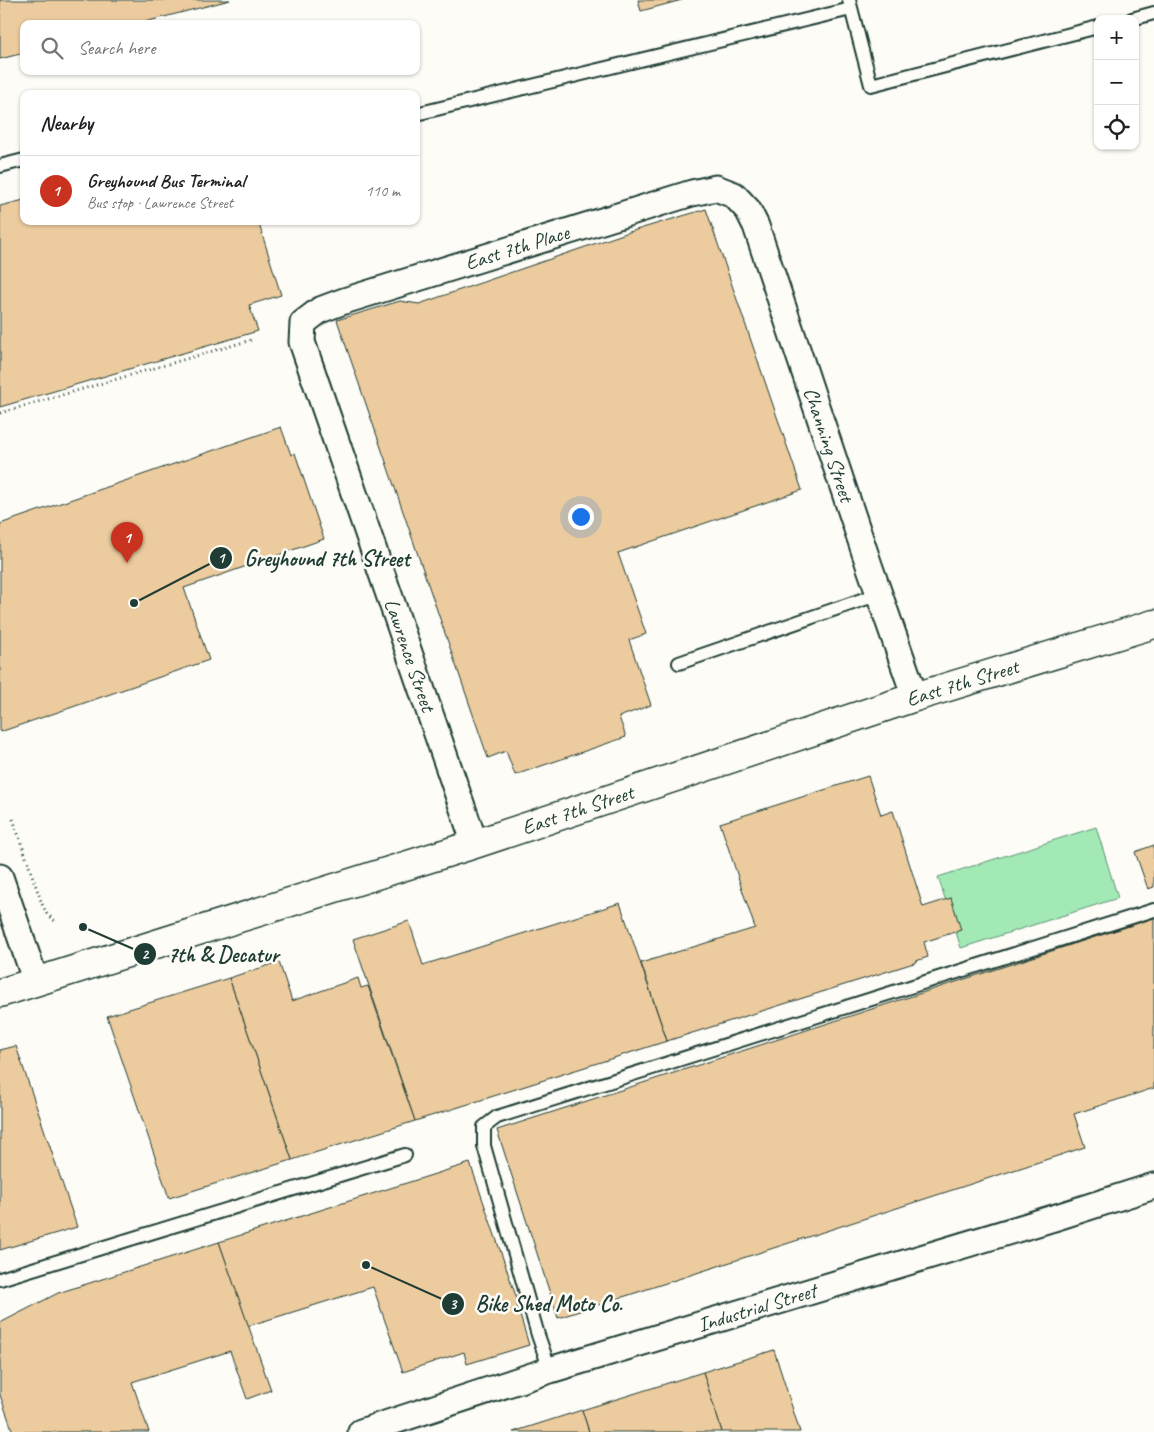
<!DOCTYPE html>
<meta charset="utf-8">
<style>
:root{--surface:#fff;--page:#f6f6f6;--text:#202124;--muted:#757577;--line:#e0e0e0;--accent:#c8321e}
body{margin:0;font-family:Caveat,sans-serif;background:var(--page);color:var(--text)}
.controls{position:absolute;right:15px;top:15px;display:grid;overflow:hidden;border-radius:10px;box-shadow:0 1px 4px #0004}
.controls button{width:45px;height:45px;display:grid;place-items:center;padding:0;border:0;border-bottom:1px solid var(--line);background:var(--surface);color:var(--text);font:25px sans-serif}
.you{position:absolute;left:580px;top:516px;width:18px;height:18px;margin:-12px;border:4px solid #fff;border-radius:50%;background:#1a73e8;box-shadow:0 0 0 8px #1a73e833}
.badge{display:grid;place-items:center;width:32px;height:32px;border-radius:50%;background:var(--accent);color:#fff;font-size:16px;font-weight:700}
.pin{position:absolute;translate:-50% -41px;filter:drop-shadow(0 1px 2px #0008)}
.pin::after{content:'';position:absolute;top:26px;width:18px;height:15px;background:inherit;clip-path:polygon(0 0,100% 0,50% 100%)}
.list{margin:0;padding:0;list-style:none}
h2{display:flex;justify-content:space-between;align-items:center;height:65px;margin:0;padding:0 20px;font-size:21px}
h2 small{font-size:16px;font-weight:400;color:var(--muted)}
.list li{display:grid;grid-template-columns:32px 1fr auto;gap:15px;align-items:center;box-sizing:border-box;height:70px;padding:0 20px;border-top:1px solid var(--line)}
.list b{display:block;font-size:19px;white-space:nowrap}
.list p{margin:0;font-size:16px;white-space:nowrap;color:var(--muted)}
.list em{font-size:16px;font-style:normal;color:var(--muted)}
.icon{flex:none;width:28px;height:28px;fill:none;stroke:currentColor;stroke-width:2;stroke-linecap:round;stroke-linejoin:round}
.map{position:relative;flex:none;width:1154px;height:1432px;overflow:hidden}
.search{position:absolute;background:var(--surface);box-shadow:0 1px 4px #0004;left:20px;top:20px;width:400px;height:55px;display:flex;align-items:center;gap:12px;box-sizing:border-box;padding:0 18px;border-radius:10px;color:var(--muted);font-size:19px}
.panel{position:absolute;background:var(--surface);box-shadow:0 1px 4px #0004;left:20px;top:90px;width:400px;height:135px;border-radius:10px}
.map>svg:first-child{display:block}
.green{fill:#a2e9b6;stroke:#609375}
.building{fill:#eccb9e;stroke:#1f3d34}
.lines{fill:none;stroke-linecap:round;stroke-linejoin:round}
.lane-casing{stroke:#1f3d34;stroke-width:16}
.street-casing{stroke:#1f3d34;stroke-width:29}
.secondary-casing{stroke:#1f3d34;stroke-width:31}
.path{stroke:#1f3d34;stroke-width:3;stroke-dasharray:1 4;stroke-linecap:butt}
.lane{stroke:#fdfcf7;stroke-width:12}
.street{stroke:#fdfcf7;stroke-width:25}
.secondary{stroke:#fdfcf7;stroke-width:28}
.labels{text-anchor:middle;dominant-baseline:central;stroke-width:5;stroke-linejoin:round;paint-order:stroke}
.street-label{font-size:21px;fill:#1f3d34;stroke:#fdfcf7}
.leader{fill:none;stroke:#1f3d34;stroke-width:2}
.callout-dot{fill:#1f3d34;stroke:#fdfcf7;stroke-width:2}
.mark-label{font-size:15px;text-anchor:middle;font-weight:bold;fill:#fff}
.callout-label{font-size:22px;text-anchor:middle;font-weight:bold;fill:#1f3d34;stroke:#fdfcf7;stroke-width:5;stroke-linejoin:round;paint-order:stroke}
</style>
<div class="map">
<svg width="1154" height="1432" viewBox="0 0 1154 1432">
<rect width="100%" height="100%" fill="#fdfcf7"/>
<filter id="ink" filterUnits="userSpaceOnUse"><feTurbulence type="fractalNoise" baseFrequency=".02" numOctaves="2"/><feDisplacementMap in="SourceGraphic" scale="10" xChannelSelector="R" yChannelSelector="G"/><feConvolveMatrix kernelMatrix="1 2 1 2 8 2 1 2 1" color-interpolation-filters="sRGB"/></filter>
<g filter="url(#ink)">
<polygon class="green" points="1096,827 1118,898 961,948 938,877"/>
<g class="building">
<polygon points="0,0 230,0 137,24 24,24 24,53 0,59"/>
<polygon points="638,0 682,0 641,11"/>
<polygon points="24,200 24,221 258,221 281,295 249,305 258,331 0,407 0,206"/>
<polygon points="706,209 802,490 618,553 646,634 629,640 651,705 619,717 626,737 515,775 506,751 488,758 337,320 400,301 419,304 626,233"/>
<polygon points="281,427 291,455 295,453 324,539 184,588 209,660 0,732 0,524"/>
<polygon points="868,776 881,815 893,811 923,907 951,898 961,930 924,942 928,957 916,961 917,962 667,1041 641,963 755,928 720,823"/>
<polygon points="1154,845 1154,887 1148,889 1135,852"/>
<polygon points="620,903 667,1041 415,1121 353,939 409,921 423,965"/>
<polygon points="1154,918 1154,1088 1074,1114 1085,1147 558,1318 497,1130"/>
<polygon points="279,962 292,1001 358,978 361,988 368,986 415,1121 292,1160 229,978"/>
<polygon points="229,978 292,1160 169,1198 107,1016"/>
<polygon points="16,1046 77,1227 0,1250 0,1050"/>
<polygon points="470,1163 518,1302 516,1302 529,1345 467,1364 464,1352 403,1372 373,1287 248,1326 219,1242"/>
<polygon points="219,1242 271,1390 247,1399 230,1351 132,1382 149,1432 13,1432 0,1395 0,1323 58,1293"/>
<polygon points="774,1350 800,1432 722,1432 703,1372"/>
<polygon points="703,1372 722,1432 589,1432 582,1410"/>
<polygon points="582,1410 589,1432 513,1432"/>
</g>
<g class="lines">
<g class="lane-casing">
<g id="lane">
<polyline points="849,0 871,85 1098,27"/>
<polyline points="1132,19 1154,13"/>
<polyline points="416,114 851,9"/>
<polyline points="0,166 24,160"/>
<polyline points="679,663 879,594"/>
<polyline points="0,1279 405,1155"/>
<polyline points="550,1370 538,1335 484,1146 484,1127 497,1117 1154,910"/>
</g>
</g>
<g class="street-casing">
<g id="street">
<path id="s1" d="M475,844L302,342L303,323L320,310L344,301L692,193L716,188L734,195L748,210L756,226L869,565L915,697"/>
<polyline points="0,877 36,982"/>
<path id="s2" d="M361,1432L550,1370L1057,1217L1154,1186"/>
</g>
</g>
<g class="secondary-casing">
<g id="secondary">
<path id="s3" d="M0,993L475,844L915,697L1154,624"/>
</g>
</g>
<g class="path">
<polyline points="0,413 251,340"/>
<polyline points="13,819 42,904 47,914 56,922"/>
</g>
<use href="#lane" class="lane"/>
<use href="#street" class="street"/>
<use href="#secondary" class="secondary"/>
</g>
</g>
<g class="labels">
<g class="street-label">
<text stroke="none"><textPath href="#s1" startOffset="778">East 7th Place</textPath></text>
<text stroke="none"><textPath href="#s1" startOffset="1274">Channing Street</textPath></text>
<text transform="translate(410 655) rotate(71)">Lawrence Street</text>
<text stroke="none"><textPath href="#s3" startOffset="1011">East 7th Street</textPath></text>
<text stroke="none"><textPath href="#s3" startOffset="606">East 7th Street</textPath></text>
<text stroke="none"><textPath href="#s2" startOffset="415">Industrial Street</textPath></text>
</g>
</g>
<path class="leader" d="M134 603L221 558M83 927L145 954M366 1265L453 1304"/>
<g class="callout-dot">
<circle cx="134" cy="603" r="5"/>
<circle cx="83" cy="927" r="5"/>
<circle cx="366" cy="1265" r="5"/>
<circle cx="221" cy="558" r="12"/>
<circle cx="145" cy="954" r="12"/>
<circle cx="453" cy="1304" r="12"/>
</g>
<g class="mark-label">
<text x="221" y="563">1</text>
<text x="145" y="959">2</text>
<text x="453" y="1309">3</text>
</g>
<g class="callout-label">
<text x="327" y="566">Greyhound 7th Street</text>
<text x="223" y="962">7th &amp; Decatur</text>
<text x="549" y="1311">Bike Shed Moto Co.</text>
</g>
</svg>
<div class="controls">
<button>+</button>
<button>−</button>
<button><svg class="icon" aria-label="locate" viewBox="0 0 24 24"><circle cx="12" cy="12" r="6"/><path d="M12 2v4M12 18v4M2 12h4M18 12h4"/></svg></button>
</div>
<div class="you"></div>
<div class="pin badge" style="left:127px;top:563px">1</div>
<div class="search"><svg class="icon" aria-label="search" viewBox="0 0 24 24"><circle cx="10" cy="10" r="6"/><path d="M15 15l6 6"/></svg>Search here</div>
<section class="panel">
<h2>Nearby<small></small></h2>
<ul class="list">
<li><span class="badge">1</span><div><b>Greyhound Bus Terminal</b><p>Bus stop · Lawrence Street</p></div><em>110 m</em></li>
</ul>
</section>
</div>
